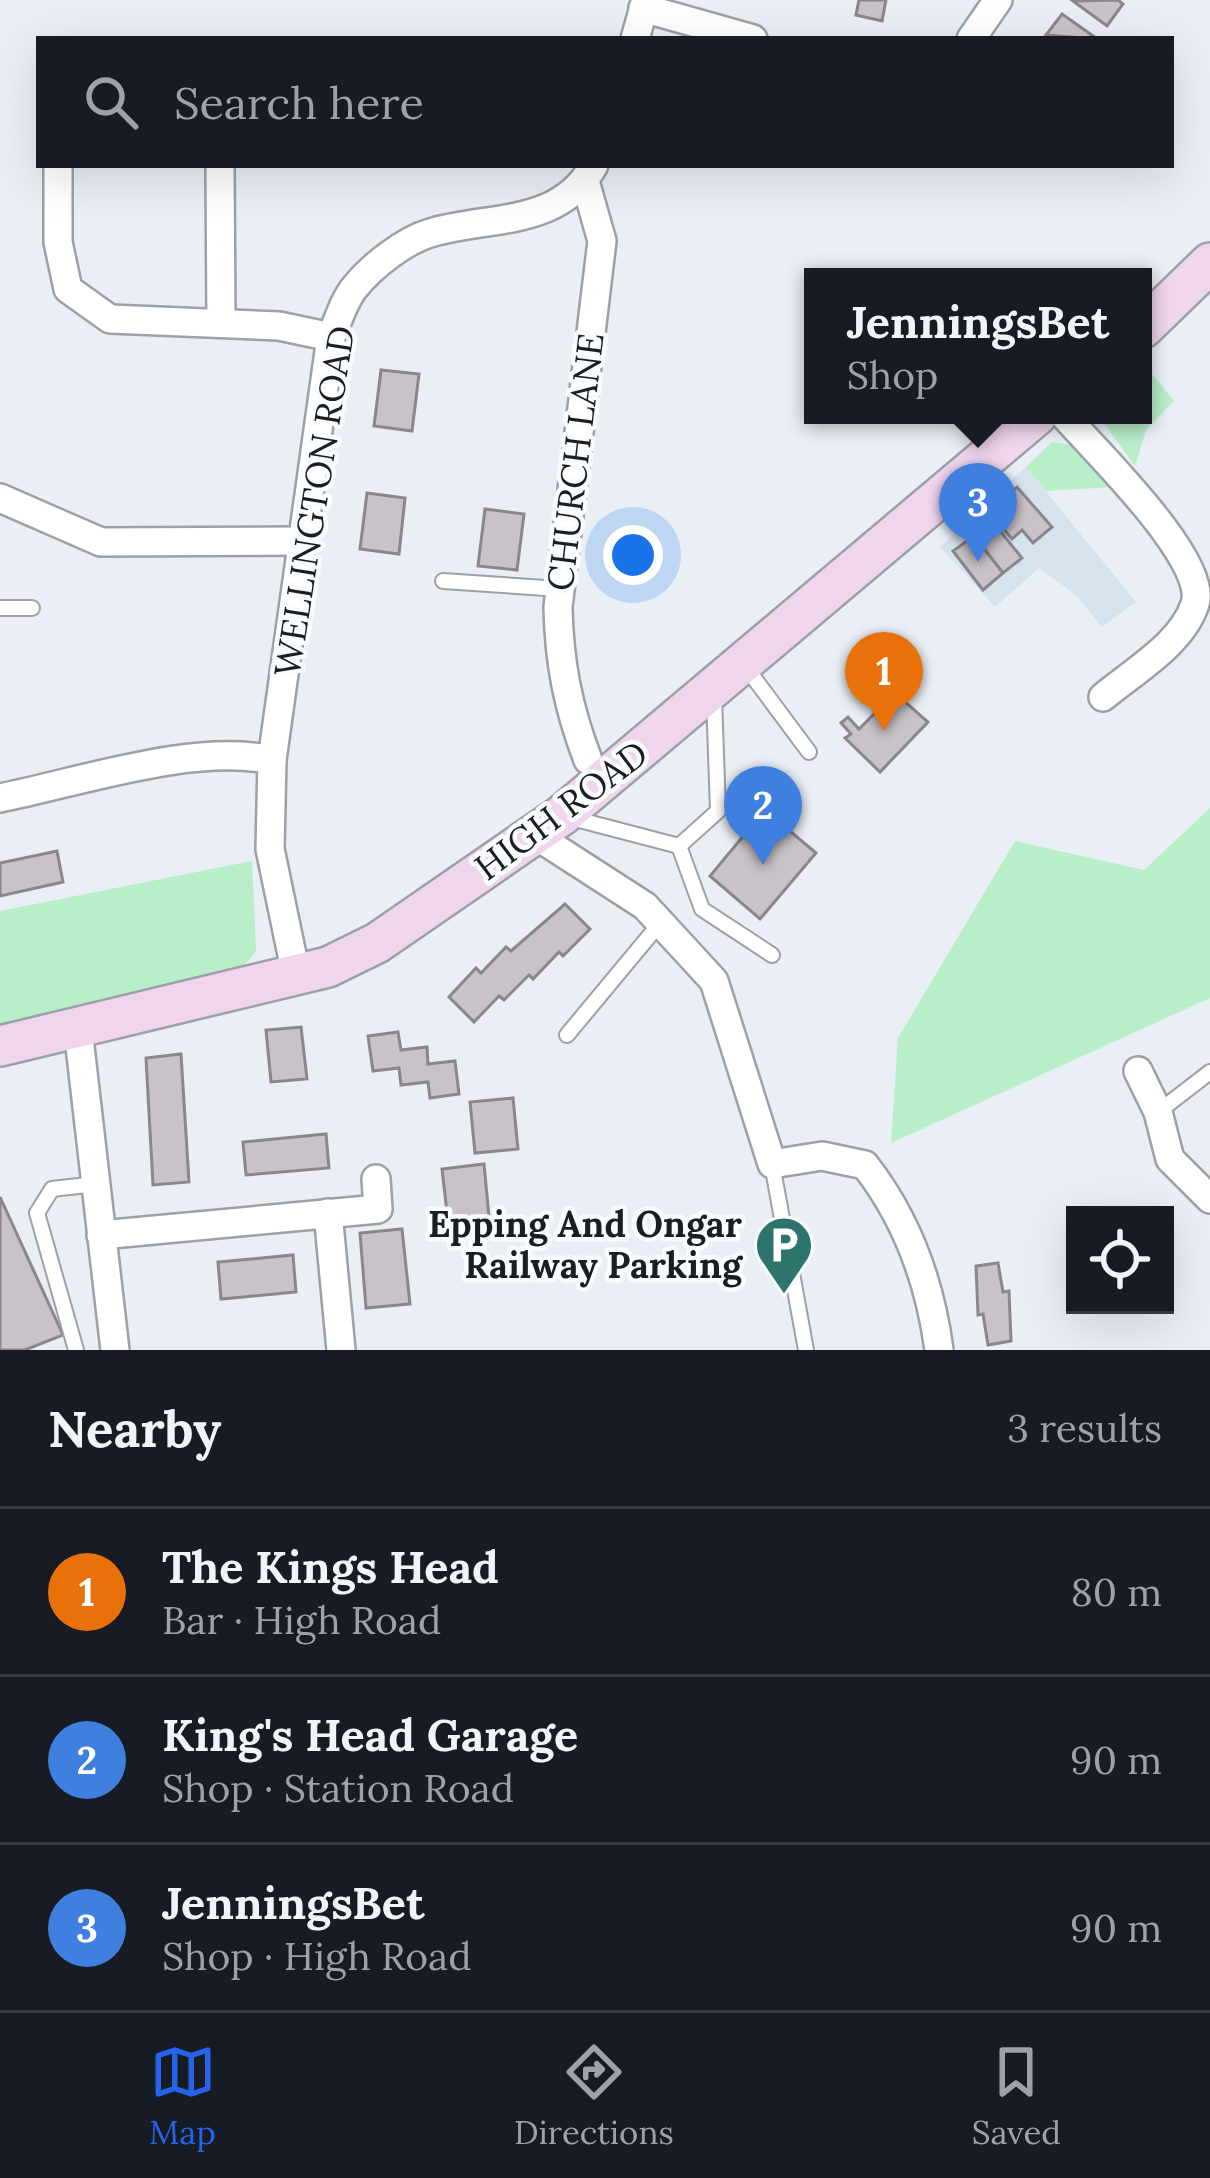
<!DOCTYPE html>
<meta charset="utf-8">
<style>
:root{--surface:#171b24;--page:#242831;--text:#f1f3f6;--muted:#9ea1a6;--line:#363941;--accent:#2563eb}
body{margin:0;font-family:Lora,serif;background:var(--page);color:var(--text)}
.controls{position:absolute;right:36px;bottom:36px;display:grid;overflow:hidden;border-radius:0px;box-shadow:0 12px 48px #0002}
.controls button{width:108px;height:108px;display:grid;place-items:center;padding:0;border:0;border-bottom:3px solid var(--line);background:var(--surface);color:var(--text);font:60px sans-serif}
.you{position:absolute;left:633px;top:555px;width:42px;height:42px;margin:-30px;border:9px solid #fff;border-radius:50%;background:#1a73e8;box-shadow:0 0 0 18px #1a73e833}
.badge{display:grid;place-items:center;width:78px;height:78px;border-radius:50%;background:var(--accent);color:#fff;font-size:39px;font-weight:700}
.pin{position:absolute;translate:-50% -99px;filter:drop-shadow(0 3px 6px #0008)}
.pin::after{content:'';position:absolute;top:63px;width:42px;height:36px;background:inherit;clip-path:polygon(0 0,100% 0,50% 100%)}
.popup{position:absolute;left:804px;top:268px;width:348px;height:156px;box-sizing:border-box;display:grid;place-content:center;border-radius:0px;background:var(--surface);filter:drop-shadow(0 3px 9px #0005);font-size:39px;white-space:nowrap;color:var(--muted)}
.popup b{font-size:45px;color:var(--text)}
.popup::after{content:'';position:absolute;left:50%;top:100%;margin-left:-24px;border:24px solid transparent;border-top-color:var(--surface)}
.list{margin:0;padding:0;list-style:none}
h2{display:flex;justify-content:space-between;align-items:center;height:156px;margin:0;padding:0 48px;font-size:51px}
h2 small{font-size:39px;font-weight:400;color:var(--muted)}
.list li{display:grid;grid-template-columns:78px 1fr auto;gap:36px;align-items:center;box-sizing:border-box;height:168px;padding:0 48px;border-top:3px solid var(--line)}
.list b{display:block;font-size:45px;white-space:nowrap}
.list p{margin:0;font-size:39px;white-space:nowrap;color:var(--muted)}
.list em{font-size:39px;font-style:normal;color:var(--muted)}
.icon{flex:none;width:66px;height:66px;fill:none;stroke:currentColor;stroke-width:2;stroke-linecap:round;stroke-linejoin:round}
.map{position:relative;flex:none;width:1210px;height:1350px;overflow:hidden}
.search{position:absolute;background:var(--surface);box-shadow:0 12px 48px #0002;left:36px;right:36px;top:36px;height:132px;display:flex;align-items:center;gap:30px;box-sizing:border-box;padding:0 42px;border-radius:0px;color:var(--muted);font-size:45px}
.sheet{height:660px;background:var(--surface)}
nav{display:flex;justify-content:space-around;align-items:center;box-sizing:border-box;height:168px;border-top:3px solid var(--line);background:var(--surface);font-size:33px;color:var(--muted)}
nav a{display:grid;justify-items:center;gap:6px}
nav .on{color:var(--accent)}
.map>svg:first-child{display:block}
.built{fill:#d6e3ee}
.green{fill:#b8eec8}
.building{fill:#c9c2c8;stroke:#8c868b;stroke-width:3}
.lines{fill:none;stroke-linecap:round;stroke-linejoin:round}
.service-casing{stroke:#9ba1a7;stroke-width:18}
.minor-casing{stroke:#9ba1a7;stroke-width:32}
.secondary-casing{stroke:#9ba1a7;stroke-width:44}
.service{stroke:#fff;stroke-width:14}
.minor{stroke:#fff;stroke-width:27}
.secondary{stroke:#efd5ee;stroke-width:39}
.labels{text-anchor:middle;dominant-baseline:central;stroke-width:9;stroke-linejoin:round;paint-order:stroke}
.street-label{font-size:36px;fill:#1b1e20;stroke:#f9fcff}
.poi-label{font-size:36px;font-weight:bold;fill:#1b1e20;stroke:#f9fcff;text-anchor:end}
</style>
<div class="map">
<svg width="1210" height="1350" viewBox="0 0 1210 1350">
<rect width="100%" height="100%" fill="#e9eff5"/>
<polygon class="built" points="1026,467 1136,602 1102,627 1077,596 1039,568 995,607 940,547"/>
<g class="green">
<polygon points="1143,363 1174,401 1146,430 1135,466 1098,415 1143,415"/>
<polygon points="1052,442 1074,445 1114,487 1046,491 1026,467"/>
<polygon points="1210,808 1210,998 891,1143 898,1038 1015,841 1144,870"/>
<polygon points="252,861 256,951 241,970 0,1031 0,911"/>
</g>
<g class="building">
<polygon points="859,0 886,0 882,21 856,15"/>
<polygon points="1118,0 1123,4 1107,26 1073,1"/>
<polygon points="1062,14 1096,38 1095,39 1046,35"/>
<polygon points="381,370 419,374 412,431 374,426"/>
<polygon points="1017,487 1052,527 1033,543 1022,530 1012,539 996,520 1007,510 1000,502"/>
<polygon points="367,493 405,498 399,554 360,549"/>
<polygon points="485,509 524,514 517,570 478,566"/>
<polygon points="992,521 1022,558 1003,573 974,536"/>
<polygon points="974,536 1003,573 983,590 953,551"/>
<polygon points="895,693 928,722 880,772 845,738 851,734 841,723 848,717 859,729"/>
<polygon points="765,810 816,853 760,919 710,876"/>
<polygon points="57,851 63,882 0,896 0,863"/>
<polygon points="565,904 590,929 563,956 559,952 533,979 529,975 504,1000 499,996 474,1022 449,997 476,968 481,973 506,947 511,951"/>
<polygon points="301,1027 307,1079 271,1082 266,1030"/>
<polygon points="398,1032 401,1050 427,1047 428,1064 455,1061 459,1094 430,1098 428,1082 401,1085 399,1068 373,1071 368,1036"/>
<polygon points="181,1054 189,1182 153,1185 146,1058"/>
<polygon points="513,1098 518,1149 475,1153 470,1102"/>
<polygon points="326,1134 329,1168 246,1175 243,1142"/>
<polygon points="484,1164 489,1217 448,1221 442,1169"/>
<polygon points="0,1197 63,1335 25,1350 0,1350"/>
<polygon points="402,1229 410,1304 366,1308 360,1233"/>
<polygon points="293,1255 296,1292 221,1299 218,1262"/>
<polygon points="998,1263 1003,1292 1009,1291 1011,1341 988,1345 983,1314 978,1315 976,1266"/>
</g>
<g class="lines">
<g class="service-casing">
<g id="service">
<polyline points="443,581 560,589"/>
<polyline points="0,608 32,608"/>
<polyline points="745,666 809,752"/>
<polyline points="572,818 679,846 718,811 714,697"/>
<polyline points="679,846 702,909 772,955"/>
<polyline points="567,1035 661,922"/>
<polyline points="1158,1112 1210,1072"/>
<polyline points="772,1164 806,1350"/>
<polyline points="76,1350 37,1213 52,1189 96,1184"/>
</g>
</g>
<g class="minor-casing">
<g id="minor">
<polyline points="643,8 753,39"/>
<polyline points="635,39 646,0"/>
<polyline points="971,39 998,0"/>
<polyline points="58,165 58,242 68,289 110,319 279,326 331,337"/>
<polyline points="220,165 221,322"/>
<path d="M585,181L602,241L558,607C559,662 568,708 588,760"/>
<path d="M1064,415C1093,449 1209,560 1195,604C1182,644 1134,671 1103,697"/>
<polyline points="0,498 101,542 303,541"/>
<path d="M0,798C80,782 193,743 272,760"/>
<path d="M535,835L645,906L714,981L772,1164L822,1156L865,1165C907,1219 930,1282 939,1350"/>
<path d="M296,974L270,849L272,760L331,337C338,321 344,300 355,287C372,266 404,241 430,233C490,215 559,228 594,165"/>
<polyline points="78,1029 115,1350"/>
<polyline points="1138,1071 1158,1112 1170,1159 1210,1199"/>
<polyline points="328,1213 341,1350"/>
<polyline points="101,1235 378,1209 376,1179"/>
</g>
</g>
<g class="secondary-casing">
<g id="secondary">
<polyline points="1143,328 1210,263"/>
<polyline points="0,1046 328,967 377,943 561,816 1037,415"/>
</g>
</g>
<use href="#service" class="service"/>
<use href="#minor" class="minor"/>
<use href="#secondary" class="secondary"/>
</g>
<defs>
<g id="parking-pin" transform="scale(3)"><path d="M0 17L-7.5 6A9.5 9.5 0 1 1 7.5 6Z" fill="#2d746c" stroke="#f9fcff"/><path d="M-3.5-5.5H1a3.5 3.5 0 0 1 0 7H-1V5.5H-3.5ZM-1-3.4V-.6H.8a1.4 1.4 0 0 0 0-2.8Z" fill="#fff"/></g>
</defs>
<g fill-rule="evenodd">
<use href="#parking-pin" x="784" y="1245"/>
</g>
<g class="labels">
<g class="street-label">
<text transform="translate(575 462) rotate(-83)">CHURCH LANE</text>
<text transform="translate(314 501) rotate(-81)">WELLINGTON ROAD</text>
<text transform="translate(561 810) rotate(-37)">HIGH ROAD</text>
</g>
<g class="poi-label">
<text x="742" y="1224">Epping And Ongar<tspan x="742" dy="41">Railway Parking</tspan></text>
</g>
</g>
</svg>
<div class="controls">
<button><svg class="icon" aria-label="locate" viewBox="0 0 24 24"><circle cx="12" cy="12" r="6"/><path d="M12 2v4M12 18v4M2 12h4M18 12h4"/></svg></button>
</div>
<div class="you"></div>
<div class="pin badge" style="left:884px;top:731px;background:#e8710a">1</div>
<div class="pin badge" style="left:763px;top:865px;background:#3f7fe0">2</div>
<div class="pin badge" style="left:978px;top:562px;background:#3f7fe0">3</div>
<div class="popup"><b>JenningsBet</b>Shop</div>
<div class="search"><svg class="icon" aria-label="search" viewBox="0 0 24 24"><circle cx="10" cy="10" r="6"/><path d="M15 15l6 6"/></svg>Search here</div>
</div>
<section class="sheet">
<h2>Nearby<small>3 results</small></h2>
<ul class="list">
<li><span class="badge" style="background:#e8710a">1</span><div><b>The Kings Head</b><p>Bar · High Road</p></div><em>80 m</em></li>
<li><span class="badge" style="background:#3f7fe0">2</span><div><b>King's Head Garage</b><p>Shop · Station Road</p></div><em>90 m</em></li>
<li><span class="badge" style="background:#3f7fe0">3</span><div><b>JenningsBet</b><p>Shop · High Road</p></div><em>90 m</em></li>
</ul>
</section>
<nav>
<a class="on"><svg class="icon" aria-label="map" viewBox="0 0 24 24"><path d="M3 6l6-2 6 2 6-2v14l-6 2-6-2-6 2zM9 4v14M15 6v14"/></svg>Map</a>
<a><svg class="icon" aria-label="directions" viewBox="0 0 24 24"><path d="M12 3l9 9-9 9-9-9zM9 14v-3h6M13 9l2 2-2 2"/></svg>Directions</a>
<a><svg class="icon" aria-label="saved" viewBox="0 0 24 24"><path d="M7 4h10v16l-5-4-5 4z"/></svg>Saved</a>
</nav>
